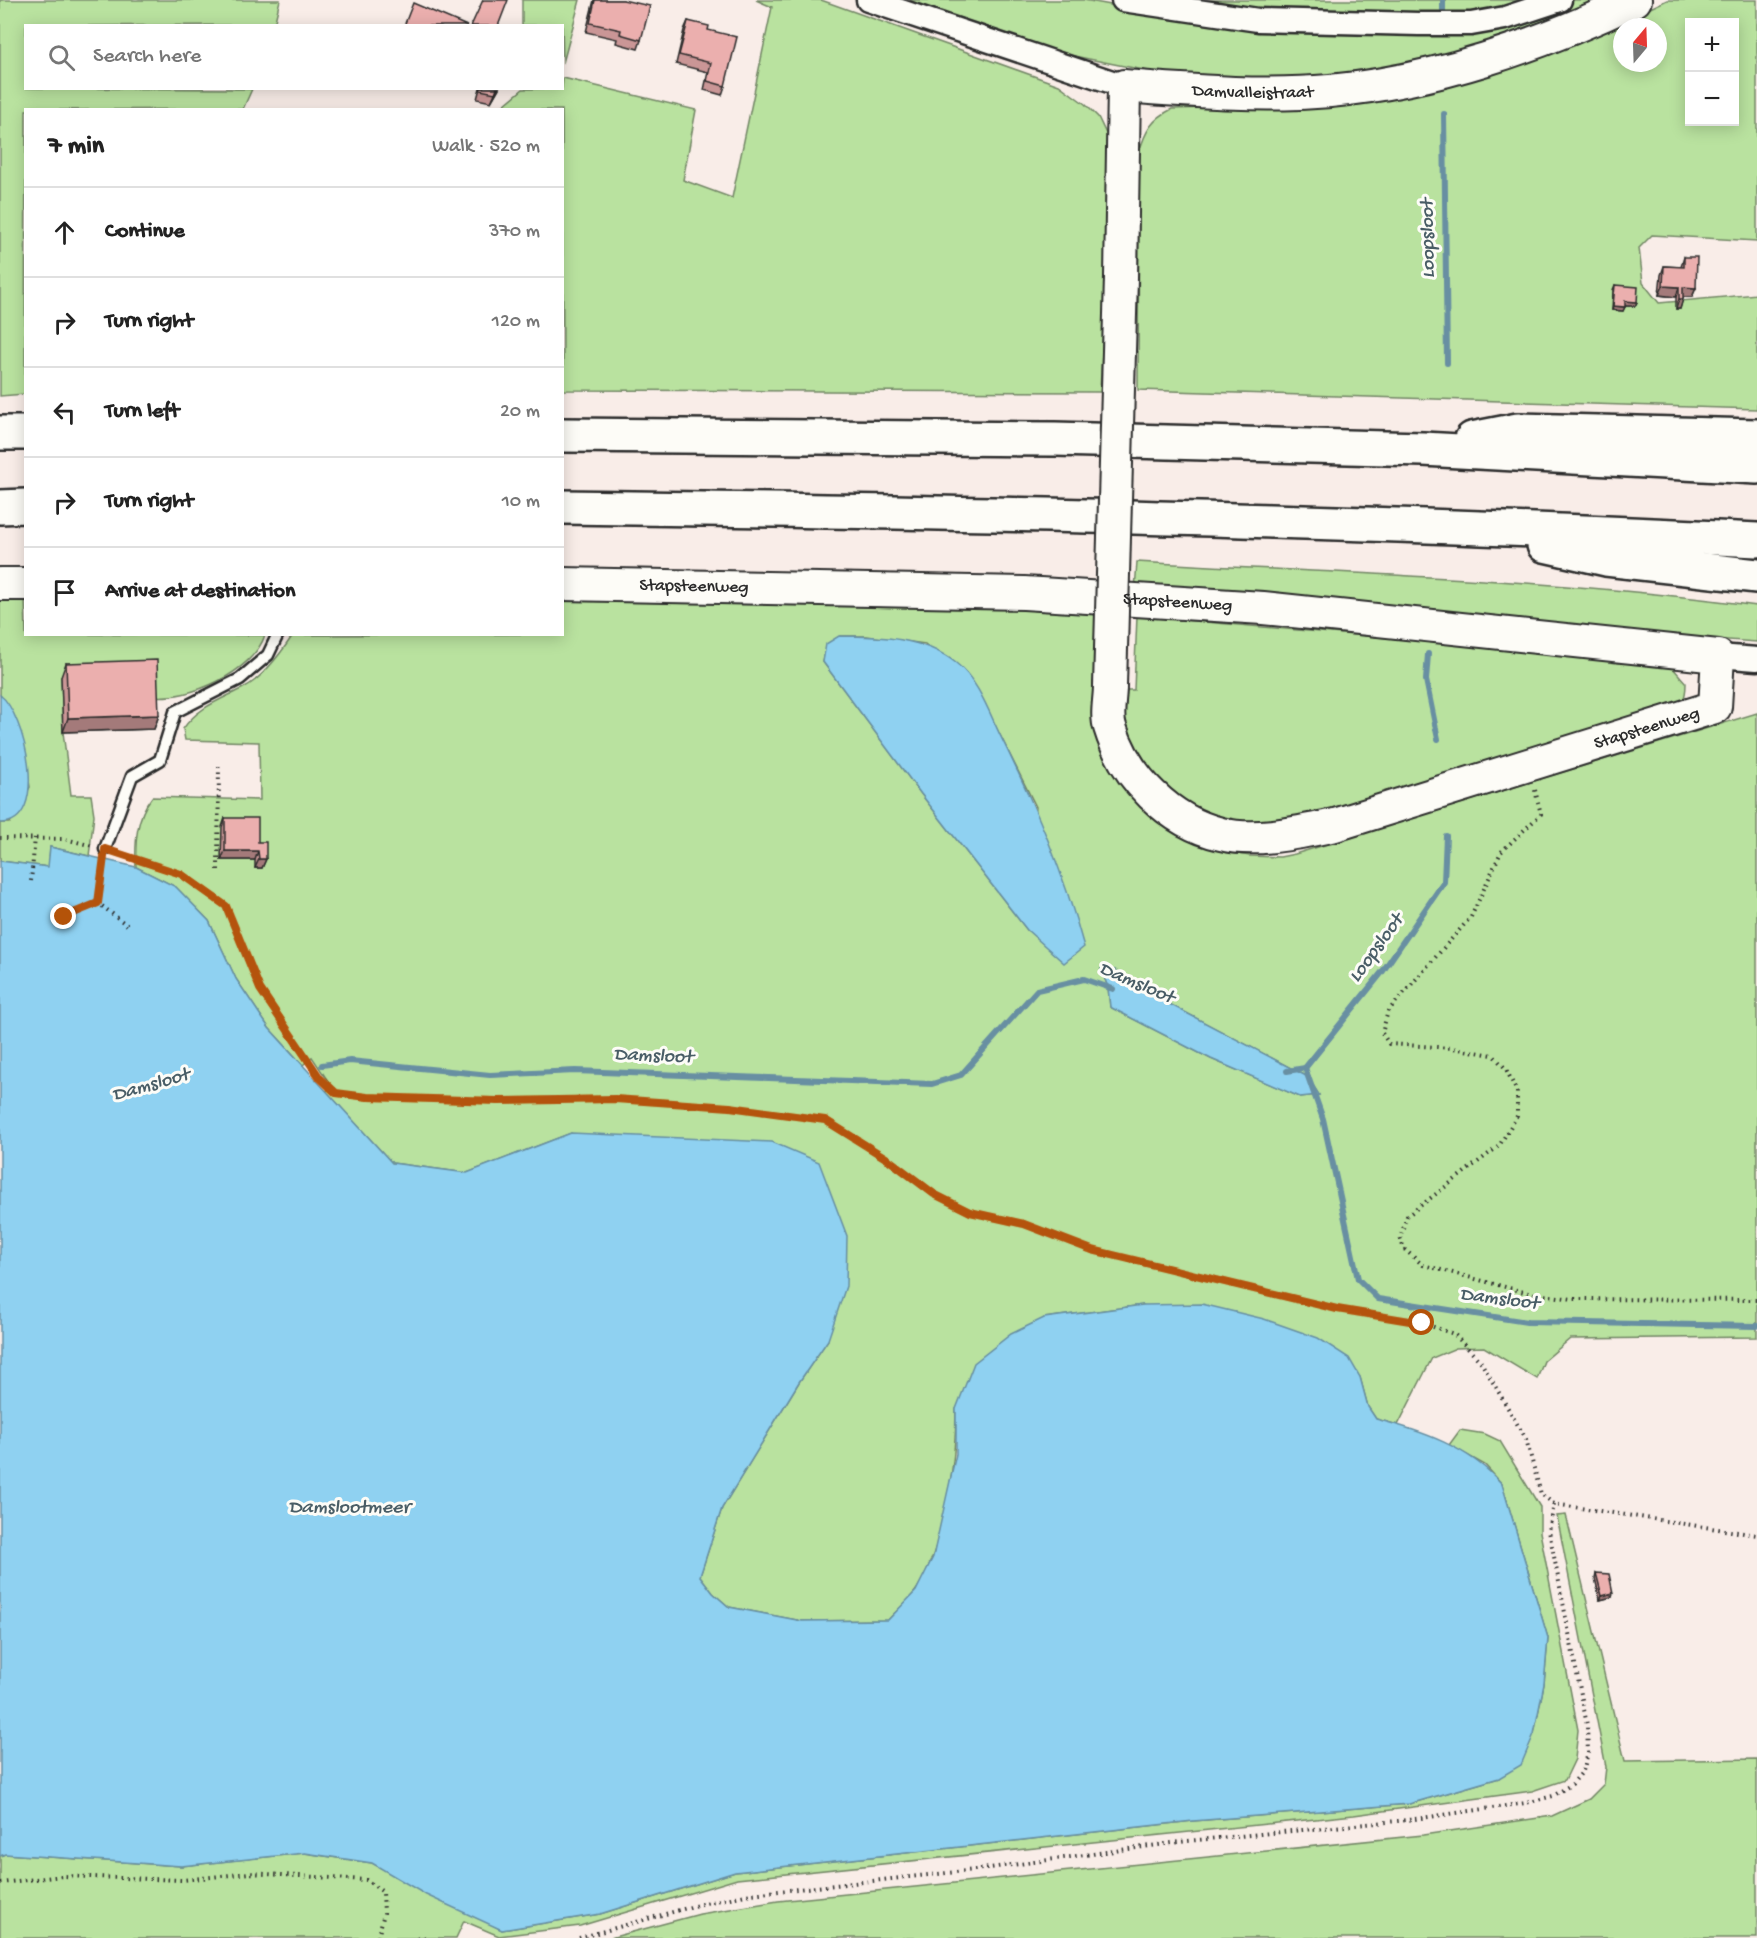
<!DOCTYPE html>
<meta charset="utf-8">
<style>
:root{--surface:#fff;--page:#f2f2f2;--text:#222;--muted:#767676;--line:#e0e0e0}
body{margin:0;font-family:"Gochi Hand",sans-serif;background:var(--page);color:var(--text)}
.controls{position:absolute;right:18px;top:18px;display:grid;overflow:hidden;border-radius:0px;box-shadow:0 3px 15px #0003}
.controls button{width:54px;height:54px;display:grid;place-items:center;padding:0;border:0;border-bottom:2px solid var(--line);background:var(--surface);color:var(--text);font:30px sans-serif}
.compass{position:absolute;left:1613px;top:18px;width:54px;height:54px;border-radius:50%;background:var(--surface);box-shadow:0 3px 15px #0003;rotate:19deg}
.stop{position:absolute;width:18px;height:18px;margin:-14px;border:4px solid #b45309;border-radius:50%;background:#fff}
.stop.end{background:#b45309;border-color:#fff;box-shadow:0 2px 6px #0008}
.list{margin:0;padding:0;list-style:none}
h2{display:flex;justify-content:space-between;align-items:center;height:78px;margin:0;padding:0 24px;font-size:26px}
h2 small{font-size:20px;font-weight:400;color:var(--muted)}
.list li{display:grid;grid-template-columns:39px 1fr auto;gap:18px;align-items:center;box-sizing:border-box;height:90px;padding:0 24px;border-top:2px solid var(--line)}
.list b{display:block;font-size:22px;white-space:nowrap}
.list em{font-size:20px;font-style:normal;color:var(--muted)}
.icon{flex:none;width:33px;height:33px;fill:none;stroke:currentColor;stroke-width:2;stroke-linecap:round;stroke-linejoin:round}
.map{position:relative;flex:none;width:1757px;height:1938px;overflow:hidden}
.search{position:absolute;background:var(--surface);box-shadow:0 3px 15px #0003;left:24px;top:24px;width:540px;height:66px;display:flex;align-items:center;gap:15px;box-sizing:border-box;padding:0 21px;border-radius:0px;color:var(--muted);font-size:22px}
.panel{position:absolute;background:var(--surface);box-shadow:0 3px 15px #0003;left:24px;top:108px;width:540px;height:528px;border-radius:0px}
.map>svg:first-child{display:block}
.green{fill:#b9e29f;stroke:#728665;stroke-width:1.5;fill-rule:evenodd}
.water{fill:#8fd1f1;stroke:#678fa2;stroke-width:1.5}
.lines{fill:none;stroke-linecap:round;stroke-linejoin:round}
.stream{stroke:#678fa2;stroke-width:6}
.lane-casing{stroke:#2b2b2b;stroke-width:15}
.street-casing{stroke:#2b2b2b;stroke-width:27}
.secondary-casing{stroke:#2b2b2b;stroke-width:36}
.highway-casing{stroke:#2b2b2b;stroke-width:38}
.path{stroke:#2b2b2b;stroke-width:4;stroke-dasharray:1.5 4.5;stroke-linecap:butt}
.lane{stroke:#fdfcf7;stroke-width:10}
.street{stroke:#fdfcf7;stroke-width:22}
.secondary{stroke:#fdfcf7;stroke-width:32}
.highway{stroke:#fdfcf7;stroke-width:33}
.secondary-bridge-casing{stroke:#2b2b2b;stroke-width:36;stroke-linecap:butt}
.secondary-bridge{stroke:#fdfcf7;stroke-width:32}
.wall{fill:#ca9696;stroke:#2b2b2b;stroke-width:1.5}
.shaded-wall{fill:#a47a7a;stroke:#2b2b2b;stroke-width:1.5}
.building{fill:#ebafae;stroke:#2b2b2b;stroke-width:1.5}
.route{stroke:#b45309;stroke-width:8}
.labels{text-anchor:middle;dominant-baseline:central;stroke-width:6;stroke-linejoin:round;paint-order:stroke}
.street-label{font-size:18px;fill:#2b2b2b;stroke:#fdfcf7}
.water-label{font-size:20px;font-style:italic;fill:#495d66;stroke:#fdfcf7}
</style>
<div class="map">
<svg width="1757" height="1938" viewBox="0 0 1757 1938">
<rect width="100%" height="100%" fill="#f9ede8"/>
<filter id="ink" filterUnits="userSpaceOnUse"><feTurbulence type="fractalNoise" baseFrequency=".0167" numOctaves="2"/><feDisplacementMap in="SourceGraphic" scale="12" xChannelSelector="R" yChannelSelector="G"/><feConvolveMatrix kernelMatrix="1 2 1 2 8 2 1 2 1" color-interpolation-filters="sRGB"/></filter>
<g filter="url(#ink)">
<g class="green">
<polygon points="0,0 280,0 274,25 26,26 26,88 252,89 243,109 26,110 25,394 0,396"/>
<polygon points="522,0 580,0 563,63 562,26 522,25"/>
<polygon points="756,0 821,0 1059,85 1085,104 1098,117 1108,138 1110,189 1100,392 563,390 562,110 498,110 523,89 562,88 563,78 696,110 683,180 732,198 772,7"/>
<polygon points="903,0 1084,0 1116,6 1342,31 1560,5 1572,0 1611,0 1487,48 1401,67 1288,80 1213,79 1149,71 1064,54"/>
<polygon points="1166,0 1537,0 1486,16 1308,17"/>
<path d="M1667,0H1757V241L1652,235L1639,248L1643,283L1659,303L1757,294V409L1138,390L1139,153C1145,131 1152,119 1172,109L1317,105L1464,82L1585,39ZM1690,22H1734V122H1690ZM1622,27H1658V63H1622Z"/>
<path d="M1137,562C1343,574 1552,578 1757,606V642L1540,627L1135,590Z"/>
<path d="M563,594L1097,610L1096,703L1193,841L1226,852L1250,856L1280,857L1295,854L1757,713V1337L1570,1339L1544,1361L1537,1379L1484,1347L1456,1348L1432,1358L1398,1425L1376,1419L1368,1407L1360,1377L1143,1305L1044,1318L956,1409C956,1461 945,1544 917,1589C910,1600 897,1610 888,1620L802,1621L729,1607L713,1593L700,1576L722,1508L799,1382L828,1340L571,1133L467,1173L392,1163L326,1091L332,1087L312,1057L303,1065L269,1028L236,979L209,921L176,887L136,867C135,842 136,817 152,797L260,800L259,742L185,740L183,729C199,706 221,700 245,687C264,677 281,653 293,635L562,634ZM840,636H867L925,644L979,693L1036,807L1027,930L921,794L823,662L827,644ZM1101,969L1115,970L1156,997L1308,1077L1319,1095L1300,1097L1211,1059L1110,1007L1108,987Z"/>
<path d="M0,596H25L26,634L265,635C253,672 189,701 151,696C121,693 91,683 61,677L63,732L71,795H91L94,815L89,856L50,847L49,867L0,861V823H10L30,787L23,743L15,719L0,695Z"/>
<path d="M1137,616L1640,660L1672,667L1686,683C1686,699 1682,707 1668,714L1286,822C1271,822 1255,824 1240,822C1188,818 1141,775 1125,727C1121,715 1124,702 1124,690H1134Z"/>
<polygon points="1460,1430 1485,1434 1500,1441 1540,1507 1540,1532 1578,1730 1575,1759 1565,1780 1532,1791 1354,1815 737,1879 580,1926 499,1936 464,1921 456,1938 0,1938 0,1856 5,1854 181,1866 304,1853 372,1863 502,1930 600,1914 735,1872 1193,1821 1409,1804 1499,1778 1534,1734 1544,1684 1548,1638 1502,1484 1485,1465 1449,1445"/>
<polygon points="1566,1515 1625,1761 1757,1759 1757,1938 610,1938 700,1914 778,1901 1423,1835 1552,1816 1589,1799 1604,1784 1606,1767 1557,1516"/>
</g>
<g class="water">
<path d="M839,636C879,636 924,637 956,663C978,680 989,712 1001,737C1036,808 1063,870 1084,947L1064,963L1027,930L921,794L823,662L826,644Z"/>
<path d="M0,695C25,713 51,824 0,823Z"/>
<path d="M50,847L136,867L176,887L209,921L236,979L269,1028L392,1163L467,1173L571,1133L772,1142L819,1162L847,1236L846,1286L828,1340L799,1382L722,1508L700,1576L713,1593L729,1607L802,1621L888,1620L916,1591L933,1557L956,1454V1409L974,1363L1011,1334L1044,1318L1143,1305L1202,1304L1264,1319L1318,1338L1349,1358L1360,1377L1368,1407L1376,1419C1422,1431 1469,1447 1502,1484L1548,1638L1544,1684L1534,1734L1521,1765L1499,1778L1409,1804L1193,1821L735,1872L600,1914L502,1930L426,1895L372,1863L305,1853L181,1866L5,1854L0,1856V861L48,867Z"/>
<polygon points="1101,969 1115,970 1156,997 1308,1077 1319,1095 1300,1097 1211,1059 1110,1007 1108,987"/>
</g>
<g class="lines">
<g class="stream">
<polyline points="1443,0 1443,10"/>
<polyline points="1444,114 1447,363"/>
<polyline points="1428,654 1426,680 1438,739"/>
<polyline points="322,1065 350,1061 490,1075 575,1071 932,1084 961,1075 1037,990 1084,979 1113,989"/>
<polyline points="1305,1068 1383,971 1444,882 1446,836"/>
<polyline points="1287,1071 1305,1068 1323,1119 1358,1279 1378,1299 1527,1322 1757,1326"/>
</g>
<g class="lane-casing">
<polyline id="lane" points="105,849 132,776 160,760 175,712 240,679 268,655 278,634"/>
</g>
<g class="street-casing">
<g id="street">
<polyline points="868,0 1124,86"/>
<polyline points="1123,0 1258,20 1419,24 1471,24 1505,18 1560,0"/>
<polyline points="1718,656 1757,659"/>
</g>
</g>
<g class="secondary-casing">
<g id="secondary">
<path id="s1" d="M1121,277L1124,86C1192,91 1262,97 1330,91C1437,81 1538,46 1635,0"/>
<polyline points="0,584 26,584"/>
<path id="s2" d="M562,584L1024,593L1263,608L1718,656L1715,707L1335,825C1300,832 1257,843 1221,834C1170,822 1125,777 1110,727C1106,715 1110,699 1110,686"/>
</g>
</g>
<g class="highway-casing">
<g id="highway">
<polyline points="0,433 26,433"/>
<polyline points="562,435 1055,439 1423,449 1757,467"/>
<polyline points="1472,439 1518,430 1757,436"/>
<polyline points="0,507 26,506"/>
<path d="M562,507C961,512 1359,520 1757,540"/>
<polyline points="1544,545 1606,559 1757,576"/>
</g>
</g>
<g class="path">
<polyline points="1535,790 1541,814 1501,852 1471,917 1388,1011 1382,1033 1389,1044 1452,1048 1493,1055 1506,1069 1517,1092 1517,1116 1499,1146 1407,1216 1400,1237 1404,1249 1423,1265 1528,1293 1573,1299 1757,1300"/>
<polyline points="0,838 65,839 93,846"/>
<polyline points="117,853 181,874 226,906 260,989 320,1078 336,1093 367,1097 498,1101 615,1099 730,1107 825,1120 889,1160 934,1194 970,1212 1024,1224 1092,1250 1337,1309 1422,1323 1454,1334 1481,1362 1526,1439 1541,1494 1554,1504 1757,1535"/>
<polyline points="218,870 219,764"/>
<polyline points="31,881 35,838"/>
<polyline points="98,903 103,862"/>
<polyline points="64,917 98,903 127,925"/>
<polyline points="0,1883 63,1876 183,1880 249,1873 366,1880 383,1892 384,1913 378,1938"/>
<polyline points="417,1938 428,1938"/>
<polyline points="579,1938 705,1903 751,1894 975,1870 1187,1841 1408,1820 1526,1803 1553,1796 1572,1784 1583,1771 1588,1753 1587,1725 1549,1531 1554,1504"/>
</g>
<use href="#lane" class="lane"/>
<use href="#street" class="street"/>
<use href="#secondary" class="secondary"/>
<use href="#highway" class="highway"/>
<g class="secondary-bridge-casing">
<polyline id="secondary-bridge" points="1110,686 1121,277"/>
</g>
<use href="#secondary-bridge" class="secondary-bridge"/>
</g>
<g class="wall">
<polygon points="594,0 623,0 641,40 638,49 616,43 617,39 586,32"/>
<polygon points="688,21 708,30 725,86 722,95 704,90 708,72 676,64 684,30"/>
<polygon points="480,88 499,88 491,102 477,99"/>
<polygon points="1684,257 1696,288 1692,297 1683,297 1680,309 1676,309 1676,297 1659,295 1661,275 1664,266 1681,267"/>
<polygon points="1615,285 1637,302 1635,306 1625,306 1623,311 1612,310 1613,290"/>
<polygon points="66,663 159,715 154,729 63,732 61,677"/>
<polygon points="225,818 258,842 266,859 262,868 255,868 255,860 221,860 222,827"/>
<polygon points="1596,1573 1612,1597 1600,1600 1595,1578"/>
</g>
<g class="shaded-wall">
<polygon points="497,88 499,88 491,102 495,93"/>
<polygon points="1663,286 1679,287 1676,297 1659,295"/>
<polygon points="1683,287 1696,288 1692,297 1680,297"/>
<polygon points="1679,299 1683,299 1680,309 1676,309"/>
<polygon points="1625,301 1637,302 1635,306 1623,306"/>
<polygon points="1613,306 1625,307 1623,311 1612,310"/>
<polygon points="159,715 154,729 63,732 68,718"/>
<polygon points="225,851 258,851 255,860 221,860"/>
<polygon points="259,859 266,859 262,868 255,868"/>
<polygon points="1613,1593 1612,1597 1600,1600 1602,1596"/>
</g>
<g class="building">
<polygon points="483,0 508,0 498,26 471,26"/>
<polygon points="595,0 623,0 650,6 641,40 620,34 621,30 590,23"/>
<polygon points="413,3 467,26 404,26"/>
<polygon points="688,21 709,26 708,30 737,37 725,86 707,81 711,63 679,55"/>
<polygon points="481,88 497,88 495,93 480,90"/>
<polygon points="1684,257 1697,257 1696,288 1683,287 1683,299 1679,299 1679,287 1663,286 1664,266 1684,267"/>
<polygon points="1615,285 1638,287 1637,302 1625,301 1625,307 1613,306"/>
<polygon points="157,660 159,715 68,718 66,663"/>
<polygon points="225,818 258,818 258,842 266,842 266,859 259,859 258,851 225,851"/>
<polygon points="1596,1573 1609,1574 1613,1593 1602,1596"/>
</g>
</g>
<g class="lines" filter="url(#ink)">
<polyline class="route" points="64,917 98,903 105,849 181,874 226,906 260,989 320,1078 336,1093 367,1097 498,1101 615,1099 730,1107 825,1120 889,1160 934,1194 970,1212 1024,1224 1092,1250 1337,1309 1422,1323"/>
</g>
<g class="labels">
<g class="street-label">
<text stroke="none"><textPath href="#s1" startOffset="320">Damvalleistraat</textPath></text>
<text stroke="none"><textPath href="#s2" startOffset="132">Stapsteenweg</textPath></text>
<text stroke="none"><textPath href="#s2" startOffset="616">Stapsteenweg</textPath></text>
<text transform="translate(1647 729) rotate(-17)">Stapsteenweg</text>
</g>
<g class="water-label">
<text transform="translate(1429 239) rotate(-91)">Loopsloot</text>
<text transform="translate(1377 949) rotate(-54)">Loopsloot</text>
<text transform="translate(1136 984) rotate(23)">Damsloot</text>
<text transform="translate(653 1057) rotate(2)">Damsloot</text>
<text transform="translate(151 1086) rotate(-16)">Damsloot</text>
<text transform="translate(1499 1300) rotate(7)">Damsloot</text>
<text x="349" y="1508">Damslootmeer</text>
</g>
</g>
</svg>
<div class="controls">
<button>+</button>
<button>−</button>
</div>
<svg class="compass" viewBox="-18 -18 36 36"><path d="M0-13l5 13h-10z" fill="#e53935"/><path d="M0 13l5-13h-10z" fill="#767676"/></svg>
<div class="stop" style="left:1422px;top:1323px"></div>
<div class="stop end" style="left:64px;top:917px"></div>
<div class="search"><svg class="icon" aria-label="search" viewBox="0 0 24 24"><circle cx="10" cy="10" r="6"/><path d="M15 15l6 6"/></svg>Search here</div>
<section class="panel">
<h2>7 min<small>Walk · 520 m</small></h2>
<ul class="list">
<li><svg class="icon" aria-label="ahead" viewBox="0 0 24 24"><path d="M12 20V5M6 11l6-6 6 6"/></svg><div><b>Continue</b></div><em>370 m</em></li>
<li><svg class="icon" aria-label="right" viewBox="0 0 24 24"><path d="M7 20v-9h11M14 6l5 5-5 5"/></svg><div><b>Turn right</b></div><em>120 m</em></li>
<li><svg class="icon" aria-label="left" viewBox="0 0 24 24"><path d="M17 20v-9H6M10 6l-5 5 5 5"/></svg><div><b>Turn left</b></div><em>20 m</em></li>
<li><svg class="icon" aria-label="right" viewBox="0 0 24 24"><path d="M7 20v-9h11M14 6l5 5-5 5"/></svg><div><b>Turn right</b></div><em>10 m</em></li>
<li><svg class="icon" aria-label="arrive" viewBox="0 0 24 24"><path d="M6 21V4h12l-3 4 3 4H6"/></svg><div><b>Arrive at destination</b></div></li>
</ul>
</section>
</div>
